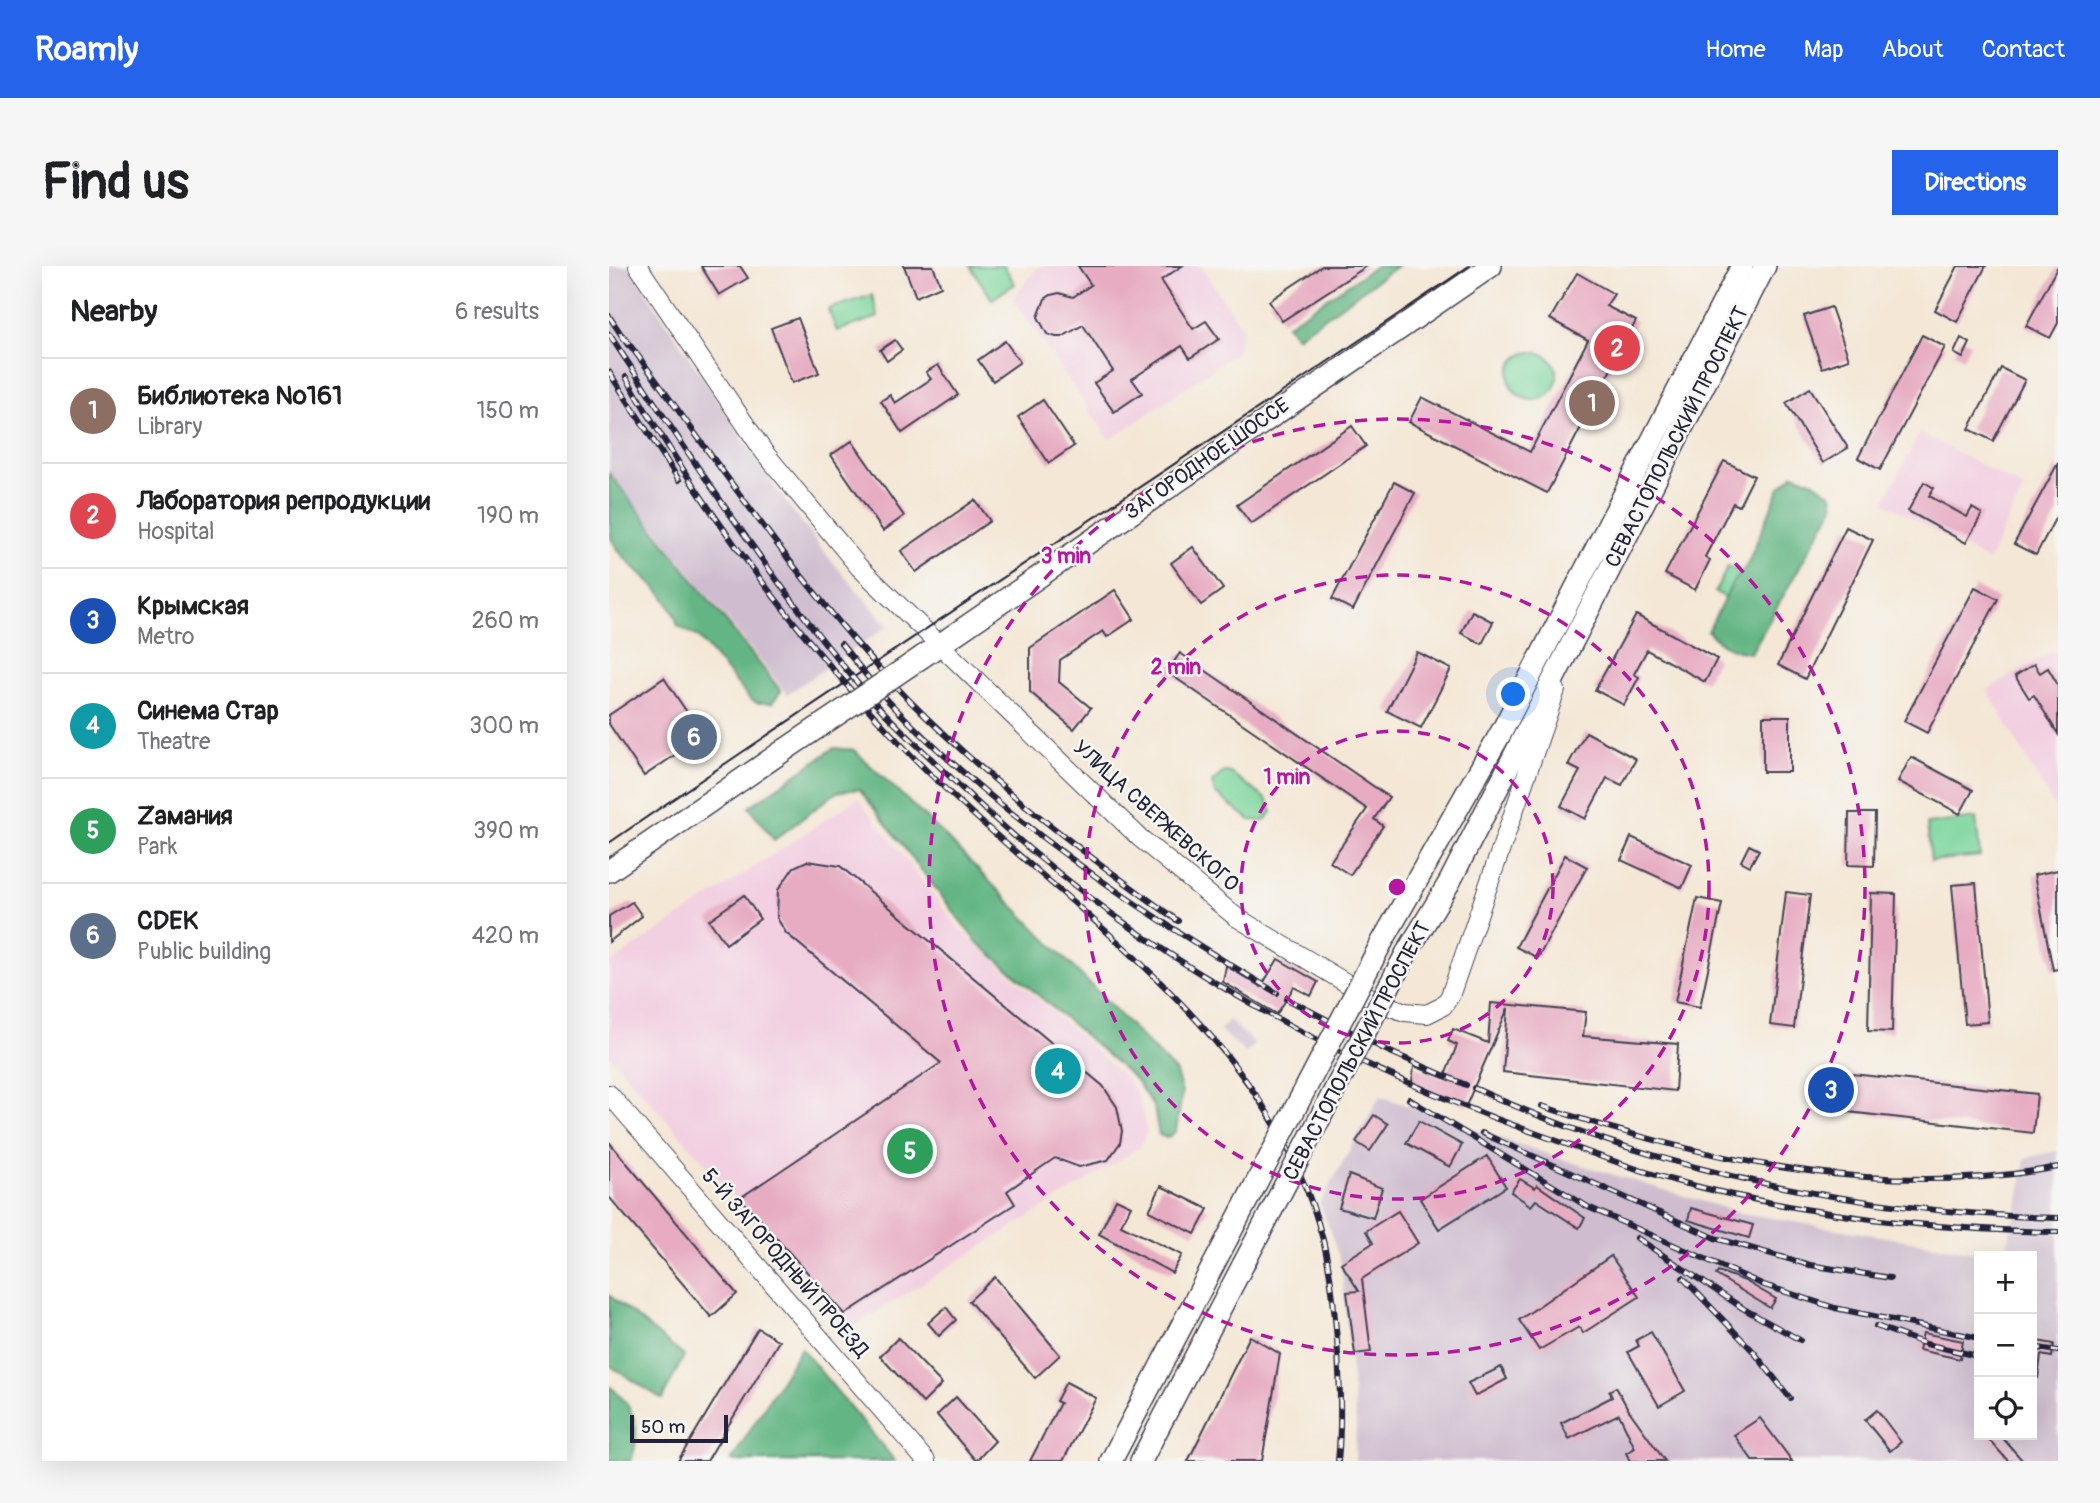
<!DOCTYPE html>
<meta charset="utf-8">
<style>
:root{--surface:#fff;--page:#f6f6f6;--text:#202124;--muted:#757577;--line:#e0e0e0;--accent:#2563eb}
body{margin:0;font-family:Pangolin,sans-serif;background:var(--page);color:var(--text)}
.controls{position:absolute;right:21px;bottom:21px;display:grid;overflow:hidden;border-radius:0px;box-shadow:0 7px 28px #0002}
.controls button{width:63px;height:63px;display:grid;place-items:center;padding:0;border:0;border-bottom:2px solid var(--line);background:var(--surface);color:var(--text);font:35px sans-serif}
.scale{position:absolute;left:21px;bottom:18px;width:98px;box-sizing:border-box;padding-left:7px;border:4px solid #22223b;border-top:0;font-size:19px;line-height:24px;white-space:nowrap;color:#22223b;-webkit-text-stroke:5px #f6f6f2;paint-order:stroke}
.you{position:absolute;left:905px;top:429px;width:24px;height:24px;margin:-18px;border:5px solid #fff;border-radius:50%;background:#1a73e8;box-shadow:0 0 0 10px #1a73e833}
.badge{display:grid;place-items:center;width:46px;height:46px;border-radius:50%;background:var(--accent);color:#fff;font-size:23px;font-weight:700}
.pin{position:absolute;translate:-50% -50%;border:4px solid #fff;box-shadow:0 2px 7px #0006}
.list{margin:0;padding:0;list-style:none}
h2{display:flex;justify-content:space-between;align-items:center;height:91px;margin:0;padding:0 28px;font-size:30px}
h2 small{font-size:23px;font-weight:400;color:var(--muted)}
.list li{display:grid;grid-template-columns:46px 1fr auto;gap:21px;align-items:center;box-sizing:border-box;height:105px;padding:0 28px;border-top:2px solid var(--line)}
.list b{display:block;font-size:26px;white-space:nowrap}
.list p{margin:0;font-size:23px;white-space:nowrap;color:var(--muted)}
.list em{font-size:23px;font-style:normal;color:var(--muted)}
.icon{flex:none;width:38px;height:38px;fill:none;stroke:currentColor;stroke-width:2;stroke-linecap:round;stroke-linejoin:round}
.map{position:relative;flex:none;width:1449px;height:1195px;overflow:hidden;border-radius:0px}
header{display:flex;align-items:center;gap:42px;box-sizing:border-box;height:98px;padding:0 35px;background:var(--accent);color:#fff}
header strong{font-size:33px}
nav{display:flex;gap:38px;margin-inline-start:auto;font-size:24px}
.intro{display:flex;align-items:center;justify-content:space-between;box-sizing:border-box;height:168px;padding:0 42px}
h1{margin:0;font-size:49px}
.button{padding:18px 32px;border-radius:0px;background:var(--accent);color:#fff;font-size:24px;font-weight:700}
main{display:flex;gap:42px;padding:0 42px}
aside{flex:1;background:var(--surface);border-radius:0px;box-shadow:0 7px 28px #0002}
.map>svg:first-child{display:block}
.built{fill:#f2cfe1}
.industrial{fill:#cfbdcf;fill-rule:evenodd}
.green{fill:#7bd59c;stroke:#4e7c6c;stroke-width:2}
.forest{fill:#64b684;stroke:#436c60;stroke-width:2}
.building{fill:#e7acc2}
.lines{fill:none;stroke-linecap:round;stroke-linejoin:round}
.minor-casing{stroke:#424052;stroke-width:20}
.major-casing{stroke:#424052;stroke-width:24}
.minor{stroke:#fff;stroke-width:18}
.major{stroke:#fff;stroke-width:21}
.tram{stroke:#22223b;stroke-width:2}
.rail-casing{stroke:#22223b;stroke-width:6}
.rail{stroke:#f6f6f2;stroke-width:3.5;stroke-dasharray:10;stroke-linecap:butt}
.major-bridge-casing{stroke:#424052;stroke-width:24;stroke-linecap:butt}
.major-bridge{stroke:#fff;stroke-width:21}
.ring{fill:none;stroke:#b5179e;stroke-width:3.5;stroke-dasharray:12 9}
.labels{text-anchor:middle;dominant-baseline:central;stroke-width:5;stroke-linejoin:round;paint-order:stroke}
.street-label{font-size:21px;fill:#22223b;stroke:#f6f6f2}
.centre{fill:#b5179e;stroke:#f6f6f2;stroke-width:3.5}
.ring-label{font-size:21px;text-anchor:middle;font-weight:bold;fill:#b5179e;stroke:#f6f6f2;stroke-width:5;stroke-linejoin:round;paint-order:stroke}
</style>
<header>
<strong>Roamly</strong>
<nav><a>Home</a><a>Map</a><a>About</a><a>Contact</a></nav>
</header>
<div class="intro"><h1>Find us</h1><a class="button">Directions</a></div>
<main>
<aside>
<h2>Nearby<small>6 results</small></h2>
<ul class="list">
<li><span class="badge" style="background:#8d6e63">1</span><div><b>Библиотека №161</b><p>Library</p></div><em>150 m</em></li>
<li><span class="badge" style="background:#e0444e">2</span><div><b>Лаборатория репродукции</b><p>Hospital</p></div><em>190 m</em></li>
<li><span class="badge" style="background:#1a4fb4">3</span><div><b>Крымская</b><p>Metro</p></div><em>260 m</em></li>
<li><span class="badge" style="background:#0f9aa8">4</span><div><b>Синема Стар</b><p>Theatre</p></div><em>300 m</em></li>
<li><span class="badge" style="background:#2e9e5b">5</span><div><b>Zамания</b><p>Park</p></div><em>390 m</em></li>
<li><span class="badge" style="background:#5c6f8a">6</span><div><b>CDEK</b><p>Public building</p></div><em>420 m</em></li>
</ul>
</aside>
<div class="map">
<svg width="1449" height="1195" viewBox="0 0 1449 1195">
<rect width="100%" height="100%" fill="#f6f6f2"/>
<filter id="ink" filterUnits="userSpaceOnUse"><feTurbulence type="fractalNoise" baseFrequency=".0143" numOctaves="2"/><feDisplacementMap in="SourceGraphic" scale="14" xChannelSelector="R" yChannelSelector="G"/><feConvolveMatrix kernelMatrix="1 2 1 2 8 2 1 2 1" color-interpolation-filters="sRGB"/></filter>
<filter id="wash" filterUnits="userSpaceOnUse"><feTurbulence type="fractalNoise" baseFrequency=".00686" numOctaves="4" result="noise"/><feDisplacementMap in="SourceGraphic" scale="28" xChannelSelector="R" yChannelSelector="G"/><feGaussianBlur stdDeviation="1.57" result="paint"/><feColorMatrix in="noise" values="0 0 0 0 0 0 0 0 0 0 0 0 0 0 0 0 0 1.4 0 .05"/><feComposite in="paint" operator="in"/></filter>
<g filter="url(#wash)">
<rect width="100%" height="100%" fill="#f4e7d5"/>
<g class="built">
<polygon points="430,0 591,0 633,61 628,86 501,174 404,33"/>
<polygon points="1311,167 1415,222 1379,295 1275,236"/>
<polygon points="1443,385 1449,389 1449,547 1378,424"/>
<polygon points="249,532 352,665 518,813 529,831 538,866 530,882 242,1062 0,789 0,698"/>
</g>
<g class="industrial">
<polygon points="0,0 20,0 167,223 221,293 279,360 178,428 0,205"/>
<polygon points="620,754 646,778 637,787 611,764"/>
<path d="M771,830L955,894L1132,947L1361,985L1437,982L1397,981L1410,935L1416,892L1449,885V1195H746L747,1158L732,997L711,937ZM1370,990H1423V1169H1370Z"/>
</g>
<g class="green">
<polygon points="361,0 395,0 406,18 383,33"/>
<polygon points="263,29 269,51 228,65 219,43"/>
<circle cx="924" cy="110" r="24"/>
<polygon points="1119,300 1143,313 1129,338 1106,326"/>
<polygon points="615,506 622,507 658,534 663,546 655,555 641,554 606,527 603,516"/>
<polygon points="1367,552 1371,590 1322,595 1318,558"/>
</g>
<g class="forest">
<polygon points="767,0 788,0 688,71 678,59"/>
<path d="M0,207L172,425L163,437H148L141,433L90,372L69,360C59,318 20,308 2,272C0,260 0,222 0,207Z"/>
<path d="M1185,208L1205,216L1223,229L1225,240L1142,387C1123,385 1112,380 1099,365L1123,318L1138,299L1171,221Z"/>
<polygon points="225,482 245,484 334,568 567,806 573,827 567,865 558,872 550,869 545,842 527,814 367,675 250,523 228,526 165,574 140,541"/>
<polygon points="0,1029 75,1090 53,1133 0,1099"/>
<polygon points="192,1082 286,1195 122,1195"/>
<path d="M0,1120C26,1139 33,1165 22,1195H0Z"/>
</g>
<g id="blocks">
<g class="building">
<polygon points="92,0 131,0 139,12 110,29"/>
<polygon points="295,0 324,0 332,20 307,31"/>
<polygon points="469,0 573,0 552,14 584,63 597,55 610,73 581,92 573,80 523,113 533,127 505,146 485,117 504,105 474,59 453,71 447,71 438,68 429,51 436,33 442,29 450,27 464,31 482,19"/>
<polygon points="713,0 758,0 673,55 660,35"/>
<polygon points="1349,0 1377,0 1348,56 1326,44"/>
<polygon points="1449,0 1449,57 1441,72 1417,60"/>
<polygon points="968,7 1005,28 997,40 1027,55 938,227 800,156 813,131 921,186 979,74 941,53"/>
<polygon points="1222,41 1240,93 1213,102 1195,50"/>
<polygon points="189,52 210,107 183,117 162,62"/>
<polygon points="1313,69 1336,81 1271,204 1249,192"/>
<polygon points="1352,72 1361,77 1354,92 1345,87"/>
<polygon points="286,74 293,84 278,95 271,84"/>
<polygon points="396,75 411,96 384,115 369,94"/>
<polygon points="329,99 349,129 293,167 272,135 281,129 286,137 322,113 317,106"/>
<polygon points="1392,102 1416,114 1384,175 1360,163"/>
<polygon points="1201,122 1239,182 1214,197 1177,137"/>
<polygon points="434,134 465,180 440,197 409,151"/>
<polygon points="743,160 757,180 642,258 628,239"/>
<polygon points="243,175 295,250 274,265 222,189"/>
<polygon points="1115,195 1145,210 1130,240 1124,237 1096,291 1101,294 1086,324 1056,308"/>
<polygon points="1449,197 1449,247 1427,289 1405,278"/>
<polygon points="785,216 806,227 744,344 723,333"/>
<polygon points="1315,216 1325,222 1320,230 1358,251 1363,242 1373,248 1357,277 1299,245"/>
<polygon points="366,234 381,255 307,306 292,285"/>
<polygon points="1237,261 1264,274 1196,413 1169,399"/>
<polygon points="584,281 614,323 592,339 562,297"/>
<polygon points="1366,321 1389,333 1318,467 1295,455"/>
<polygon points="506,324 525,353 498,371 494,365 451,394 450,416 482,442 465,463 421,426 421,382"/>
<polygon points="863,345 884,356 873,378 852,367"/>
<polygon points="1027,349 1108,393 1096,416 1038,384 1025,408 1030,411 1015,439 986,424"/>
<polygon points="808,386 842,403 812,462 778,445"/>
<polygon points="571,387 780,531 765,553 774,560 741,609 721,596 758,543 558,406"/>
<polygon points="1425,398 1431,407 1439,402 1449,419 1449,468 1425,429 1420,432 1406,410"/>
<polygon points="55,412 94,470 35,510 0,458 0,449"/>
<rect x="1154" y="450" width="27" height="56"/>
<polygon points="977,466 1027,493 1013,519 998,512 976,553 952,540 971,505 959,499"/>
<polygon points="1302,491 1364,524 1351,548 1289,515"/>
<polygon points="1240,547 1266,547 1265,600 1239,599"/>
<polygon points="1022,571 1083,599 1073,622 1012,594"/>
<polygon points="1140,579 1150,584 1141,600 1132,595"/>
<polygon points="956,589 978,601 929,692 907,681"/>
<polygon points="198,595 231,600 494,820 508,841 513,865 511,877 499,894 470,901 446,892 398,925 406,938 236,1048 131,932 332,797 177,667 168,652 169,624 185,601"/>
<polygon points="1449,604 1449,703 1444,704 1425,609"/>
<polygon points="1367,617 1379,756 1356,758 1343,619"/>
<polygon points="1177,626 1201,629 1185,762 1161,759"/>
<polygon points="1262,627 1287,628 1283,766 1259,765"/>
<polygon points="135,629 151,653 117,678 100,654"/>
<polygon points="1088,632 1113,637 1091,741 1066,736"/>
<polygon points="23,636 33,650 0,676 0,650"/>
<polygon points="669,693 709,716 702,730 685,721 668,748 614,716 617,700 652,721"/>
<polygon points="882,737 977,746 974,770 1069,778 1066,825 894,806 899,742 857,840 803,816 805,800 835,812 848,779 839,775 844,763 879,777"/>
<polygon points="1243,808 1428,828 1424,867 1239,846"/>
<polygon points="765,849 779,858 761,885 747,876"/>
<polygon points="810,855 853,879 841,901 797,877"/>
<polygon points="0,876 128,1028 102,1051 0,931"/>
<polygon points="878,890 897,921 830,963 811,933"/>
<polygon points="740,909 773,922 764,952 730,942"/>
<polygon points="911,913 926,922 928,919 976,952 970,962 927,934 922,940 902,926"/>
<polygon points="552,920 599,943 586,968 540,945"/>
<polygon points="507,933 522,940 512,959 573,989 563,1007 490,968"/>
<polygon points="1082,942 1144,959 1140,972 1079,954"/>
<polygon points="789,945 809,977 753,1013 762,1086 746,1088 738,1026 750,1025 732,997 764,977 757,965"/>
<polygon points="1002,990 1030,1031 974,1067 970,1061 930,1084 910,1054"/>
<polygon points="1109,1005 1136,1015 1167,1033 1161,1042 1107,1009"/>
<polygon points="386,1011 451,1089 426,1112 360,1035"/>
<polygon points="337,1041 347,1054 330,1070 319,1057"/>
<polygon points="149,1062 170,1075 98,1195 69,1195"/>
<polygon points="1042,1066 1076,1125 1050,1140 1019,1086 1030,1080 1027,1074"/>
<polygon points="1314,1067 1354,1075 1351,1093 1310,1084"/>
<polygon points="641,1070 671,1088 653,1195 579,1195"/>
<polygon points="289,1072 333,1118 314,1137 271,1090"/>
<polygon points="1423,1074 1445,1078 1443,1091 1432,1089 1429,1112 1423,1112"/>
<polygon points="892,1101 898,1113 866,1130 859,1117"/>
<polygon points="457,1116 487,1132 454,1195 421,1195 451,1137 447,1135"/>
<polygon points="1007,1121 1019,1143 1056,1195 1021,1195 1017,1187 1026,1182 1010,1148 960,1173 952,1157 1003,1131 1000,1125"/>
<polygon points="347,1131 386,1175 367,1195 328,1149"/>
<polygon points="1268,1144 1292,1176 1281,1185 1256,1154"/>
<polygon points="1151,1152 1183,1195 1144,1195 1125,1169"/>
<polygon points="1376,1169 1391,1169 1414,1195 1399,1195"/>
</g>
</g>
</g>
<g filter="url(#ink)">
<use href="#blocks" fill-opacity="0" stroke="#424052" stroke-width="2"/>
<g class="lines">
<g class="minor-casing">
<g id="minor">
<polyline points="29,0 155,186 250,301 531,572 627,651 769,736 796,746 818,748 834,740 841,730 947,424"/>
<polyline points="0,828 317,1195"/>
</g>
</g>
<g class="major-casing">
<g id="major">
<polyline points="313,391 882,0"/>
<polyline points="0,605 177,483"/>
<polyline points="773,676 894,463 1133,0"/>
<polyline points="797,688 840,617 1156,0"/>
<polyline points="502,1195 618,973"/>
<polyline points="532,1195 634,999"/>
</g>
</g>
<use href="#minor" class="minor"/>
<use href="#major" class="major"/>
<path class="tram" d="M0,577C284,381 575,195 860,0"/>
<g class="rail-casing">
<g id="rail">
<polyline points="0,50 19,79"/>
<path d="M0,68C81,190 161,314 256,426C279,452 307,478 332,502C509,677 706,790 940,872C982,887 1024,903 1067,915C1191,948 1321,964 1449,966"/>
<path d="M14,70C106,191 192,323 299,433C381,516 474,587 569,655"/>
<polyline points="0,106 70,214"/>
<path d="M17,111C97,249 194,378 305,492C450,640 659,760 714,974C722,1007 725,1040 728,1074C731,1113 733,1155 729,1195"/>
<path d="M232,378C250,400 267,423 287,443C399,557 532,646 668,727"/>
<polyline points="678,733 779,785 857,819"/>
<path d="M865,822C1047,906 1249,946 1449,952"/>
<polyline points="800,833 979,941 1155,1019 1226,1042 1370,1072"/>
<path d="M933,840C1095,895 1278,934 1449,901"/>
<polyline points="873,867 1106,972 1201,999 1281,1012"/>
<polyline points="1028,972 1135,1043 1191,1074"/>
<polyline points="1074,1012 1144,1085 1181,1132"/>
<polyline points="1267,1060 1317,1078 1364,1089"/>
<polyline points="1423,1081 1449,1085"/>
</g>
</g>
<use href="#rail" class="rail"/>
<g class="major-bridge-casing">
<g id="major-bridge">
<polyline points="177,483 313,391"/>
<polyline points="618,973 773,676"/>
<polyline points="634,999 797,688"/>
</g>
</g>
<use href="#major-bridge" class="major-bridge"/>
</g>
</g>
<g class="ring">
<circle cx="788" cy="621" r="156"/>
<circle cx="788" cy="621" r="312"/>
<circle cx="788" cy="621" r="468"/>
</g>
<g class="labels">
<g class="street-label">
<text transform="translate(1068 171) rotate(-63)">СЕВАСТОПОЛЬСКИЙ ПРОСПЕКТ</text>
<text transform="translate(598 193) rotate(-35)">ЗАГОРОДНОЕ ШОССЕ</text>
<text transform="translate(547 550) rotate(42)">УЛИЦА СВЕРЖЕВСКОГО</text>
<text transform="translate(748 785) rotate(-62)">СЕВАСТОПОЛЬСКИЙ ПРОСПЕКТ</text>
<text transform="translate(176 997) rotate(49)">5-Й ЗАГОРОДНЫЙ ПРОЕЗД</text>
</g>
</g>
<circle cx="788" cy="621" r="10" class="centre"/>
<g class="ring-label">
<text x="457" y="297">3 min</text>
<text x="567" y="408">2 min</text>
<text x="678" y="518">1 min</text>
</g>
</svg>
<div class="controls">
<button>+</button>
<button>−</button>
<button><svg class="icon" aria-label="locate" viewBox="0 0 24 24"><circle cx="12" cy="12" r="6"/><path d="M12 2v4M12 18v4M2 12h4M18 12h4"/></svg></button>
</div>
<div class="scale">50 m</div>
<div class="you"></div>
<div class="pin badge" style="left:983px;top:137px;background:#8d6e63">1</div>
<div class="pin badge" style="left:1008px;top:82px;background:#e0444e">2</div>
<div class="pin badge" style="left:1222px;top:824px;background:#1a4fb4">3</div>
<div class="pin badge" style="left:449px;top:805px;background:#0f9aa8">4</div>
<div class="pin badge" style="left:301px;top:885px;background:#2e9e5b">5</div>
<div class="pin badge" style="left:85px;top:471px;background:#5c6f8a">6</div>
</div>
</main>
